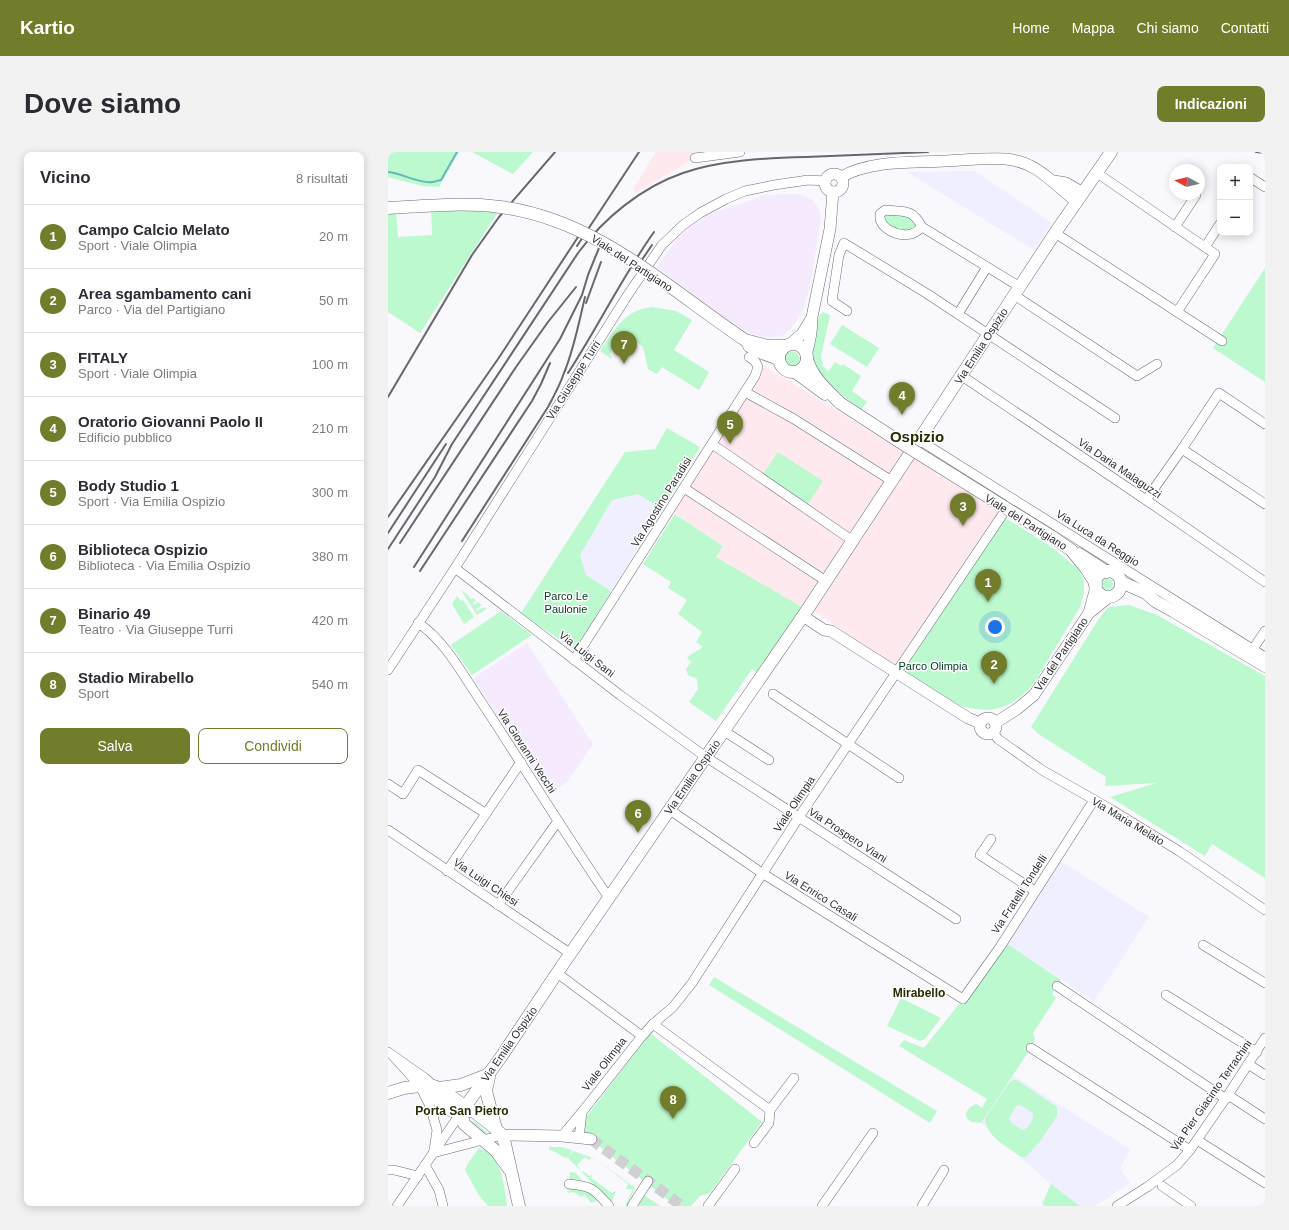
<!DOCTYPE html>
<html lang="it">
<meta charset="utf-8">
<style>
:root{--surface:#fff;--page:#f2f2f3;--text:#2b2b33;--muted:#7c7c81;--line:#e1e1e2;--accent:#717d2a}
body{margin:0;font-family:Helvetica,sans-serif;background:var(--page);color:var(--text)}
.controls{position:absolute;right:12px;top:12px;display:grid;overflow:hidden;border-radius:8px;box-shadow:0 2px 10px #0003}
.controls button{width:36px;height:36px;display:grid;place-items:center;padding:0;border:0;border-bottom:1px solid var(--line);background:var(--surface);color:var(--text);font:20px sans-serif}
.compass{position:absolute;left:781px;top:12px;width:36px;height:36px;border-radius:50%;background:var(--surface);box-shadow:0 2px 10px #0003;rotate:278deg}
.you{position:absolute;left:607px;top:475px;width:14px;height:14px;margin:-10px;border:3px solid #fff;border-radius:50%;background:#1a73e8;box-shadow:0 0 0 6px #1a73e833}
.badge{display:grid;place-items:center;width:26px;height:26px;border-radius:50%;background:var(--accent);color:#fff;font-size:13px;font-weight:700}
.pin{position:absolute;translate:-50% -33px;filter:drop-shadow(0 1px 2px #0008)}
.pin::after{content:'';position:absolute;top:21px;width:14px;height:12px;background:inherit;clip-path:polygon(0 0,100% 0,50% 100%)}
.list{margin:0;padding:0;list-style:none}
h2{display:flex;justify-content:space-between;align-items:center;height:52px;margin:0;padding:0 16px;font-size:17px}
h2 small{font-size:13px;font-weight:400;color:var(--muted)}
.list li{display:grid;grid-template-columns:26px 1fr auto;gap:12px;align-items:center;box-sizing:border-box;height:64px;padding:0 16px;border-top:1px solid var(--line)}
.list b{display:block;font-size:15px;white-space:nowrap}
.list p{margin:0;font-size:13px;white-space:nowrap;color:var(--muted)}
.list em{font-size:13px;font-style:normal;color:var(--muted)}
.actions{display:flex;gap:8px;padding:12px 16px}
.actions a{flex:1;padding:9px 0;border:1px solid var(--accent);border-radius:8px;text-align:center;font-size:14px;color:var(--accent)}
.actions .main{background:var(--accent);color:#fff}
.map{position:relative;flex:none;width:877px;height:1054px;overflow:hidden;border-radius:8px}
header{display:flex;align-items:center;gap:24px;box-sizing:border-box;height:56px;padding:0 20px;background:var(--accent);color:#fff}
header strong{font-size:19px}
nav{display:flex;gap:22px;margin-inline-start:auto;font-size:14px}
.intro{display:flex;align-items:center;justify-content:space-between;box-sizing:border-box;height:96px;padding:0 24px}
h1{margin:0;font-size:28px}
.button{padding:10px 18px;border-radius:8px;background:var(--accent);color:#fff;font-size:14px;font-weight:700}
main{display:flex;gap:24px;padding:0 24px}
aside{flex:1;background:var(--surface);border-radius:8px;box-shadow:0 2px 10px #0003}
.map>svg:first-child{display:block}
.commercial{fill:#f5eafe}
.industrial{fill:#fee9ee}
.built{fill:#efefff}
.green{fill:#bdf9ce;fill-rule:evenodd}
.lines{fill:none;stroke-linecap:round;stroke-linejoin:round}
.stream{stroke:#62b8ba;stroke-width:2}
.tertiary-tunnel{stroke:#cfcfd4;stroke-width:11;stroke-dasharray:11 5.5;stroke-linecap:butt}
.minor-casing{stroke:#6b6b76;stroke-width:10}
.tertiary-casing{stroke:#6b6b76;stroke-width:12}
.secondary-casing{stroke:#6b6b76;stroke-width:13}
.minor{stroke:#fff;stroke-width:9}
.tertiary{stroke:#fff;stroke-width:11}
.secondary{stroke:#fff;stroke-width:12}
.rail{stroke:#67676c;stroke-width:2}
.secondary-bridge-casing{stroke:#6b6b76;stroke-width:13;stroke-linecap:butt}
.secondary-bridge{stroke:#fff;stroke-width:12}
.labels{text-anchor:middle;dominant-baseline:central;stroke-width:3;stroke-linejoin:round;paint-order:stroke}
.street-label{font-size:11px;fill:#2d2d32;stroke:#fff}
.park-label{font-size:11px;fill:#00401f;stroke:#fff}
.neighbourhood-label{font-size:12px;font-weight:bold;fill:#272c04;stroke:#fff}
.district-label{font-size:15px;font-weight:bold;fill:#272c04;stroke:#fff}
</style>
<header>
<strong>Kartio</strong>
<nav><a>Home</a><a>Mappa</a><a>Chi siamo</a><a>Contatti</a></nav>
</header>
<div class="intro"><h1>Dove siamo</h1><a class="button">Indicazioni</a></div>
<main>
<aside>
<h2>Vicino<small>8 risultati</small></h2>
<ul class="list">
<li><span class="badge">1</span><div><b>Campo Calcio Melato</b><p>Sport · Viale Olimpia</p></div><em>20 m</em></li>
<li><span class="badge">2</span><div><b>Area sgambamento cani</b><p>Parco · Via del Partigiano</p></div><em>50 m</em></li>
<li><span class="badge">3</span><div><b>FITALY</b><p>Sport · Viale Olimpia</p></div><em>100 m</em></li>
<li><span class="badge">4</span><div><b>Oratorio Giovanni Paolo II</b><p>Edificio pubblico</p></div><em>210 m</em></li>
<li><span class="badge">5</span><div><b>Body Studio 1</b><p>Sport · Via Emilia Ospizio</p></div><em>300 m</em></li>
<li><span class="badge">6</span><div><b>Biblioteca Ospizio</b><p>Biblioteca · Via Emilia Ospizio</p></div><em>380 m</em></li>
<li><span class="badge">7</span><div><b>Binario 49</b><p>Teatro · Via Giuseppe Turri</p></div><em>420 m</em></li>
<li><span class="badge">8</span><div><b>Stadio Mirabello</b><p>Sport</p></div><em>540 m</em></li>
</ul>
<div class="actions"><a class="main">Salva</a><a>Condividi</a></div>
</aside>
<div class="map">
<svg width="877" height="1054" viewBox="0 0 877 1054">
<rect width="100%" height="100%" fill="#f8f8fd"/>
<g class="commercial">
<polygon points="404,42 415,43 424,48 431,57 433,68 421,138 415,158 402,178 394,184 380,186 365,183 338,167 269,116 285,92 304,72 322,62 378,43"/>
<polygon points="139,491 205,592 180,629 161,643 85,526"/>
</g>
<g class="industrial">
<polygon points="268,0 338,0 307,6 248,41 245,37"/>
<polygon points="373,212 612,359 508,516 426,459 414,455 328,405 335,394 282,358"/>
</g>
<g class="built">
<polygon points="586,19 664,71 646,98 519,20"/>
<polygon points="250,342 274,357 223,439 198,423 192,403 224,348"/>
<polygon points="668,706 761,765 706,849 615,789"/>
<polygon points="624,923 742,997 732,1017 742,1031 707,1054 692,1054 663,1032 593,971"/>
</g>
<g class="green">
<polygon points="0,0 71,0 51,35 34,34 0,25"/>
<polygon points="84,0 145,0 125,22"/>
<polygon points="43,56 110,60 32,181 0,160 0,60 8,59 10,85 44,83"/>
<polygon points="496,62 521,63 527,70 528,74 526,77 517,80 496,71"/>
<polygon points="877,116 877,230 825,196"/>
<path d="M263,155L288,159L304,168L286,198L321,220L311,238L274,215L269,222L260,217L255,195L249,190L225,197L222,201L224,207L212,199C227,178 235,159 263,155Z"/>
<path d="M435,160L440,162L442,164L433,204L435,214L440,220L447,210L454,214L455,212L473,224L464,239L479,250L473,258C458,245 427,225 424,204C423,196 426,187 427,180C429,173 429,164 435,160Z"/>
<polygon points="454,173 491,196 479,215 442,192"/>
<path d="M400,199C408,199 412,202 412,210L410,213H402L396,208C396,204 396,201 400,199Z"/>
<polygon points="279,276 312,295 274,357 250,342 224,348 192,403 198,423 223,439 187,498 133,461 237,300 267,297"/>
<polygon points="390,300 435,329 420,352 375,322"/>
<polygon points="287,362 335,394 328,405 414,455 370,521 364,517 328,569 301,550 310,537 309,527 300,523 298,517 303,510 299,505 315,495 308,490 314,480 290,462 299,448 280,436 283,430 255,412"/>
<path d="M616,365L665,396L691,418L696,429V441L692,455L646,531C624,556 606,563 573,554L515,520Z"/>
<circle cx="719" cy="432" r="6"/>
<polygon points="73,438 80,443 82,447 85,446 88,448 85,451 86,453 90,450 94,453 88,457 89,459 96,455 99,457 89,463"/>
<polygon points="69,444 73,449 75,448 86,465 76,472 64,452"/>
<polygon points="741,453 769,463 877,524 877,726 824,692 817,704 722,645 768,631 717,634 718,625 652,583 643,575 710,468 720,455"/>
<polygon points="113,459 144,483 84,523 63,493"/>
<path d="M615,789L673,828L664,842L668,846L645,881L647,886L643,896L593,971C589,970 585,971 582,969C573,963 581,954 589,952L594,956L599,947L511,894L516,888L536,896L575,847Z"/>
<polygon points="326,825 549,959 542,971 321,833"/>
<polygon points="513,846 553,866 537,887 532,889 499,874"/>
<polygon points="262,881 374,970 322,1041 312,1044 303,1054 288,1054 195,982 198,965"/>
<path d="M625,928H629L669,955V964L653,988L638,1005H633C620,995 598,985 597,966L621,931ZM632,953L645,961C646,968 641,976 635,978L623,971L621,966L628,954Z"/>
<path d="M82,969L87,970L101,982C94,980 86,976 82,969Z"/>
<path d="M161,995H174L184,998L180,1006C173,1005 168,999 161,998Z"/>
<path d="M91,996C95,998 101,1001 104,1004C115,1017 117,1038 119,1054H100L90,1042L77,1018L80,1011Z"/>
<polygon points="185,999 208,1007 247,1036 239,1054 237,1054 245,1037 238,1037 240,1032 208,1007 203,1006 201,1008 197,1005 189,1013 193,1019 180,1006"/>
<polygon points="195,1019 202,1024 205,1022 203,1026 224,1041 228,1039 224,1050 222,1050 194,1020"/>
<polygon points="182,1020 188,1021 194,1028 181,1027"/>
<polygon points="663,1032 692,1054 657,1054 654,1052"/>
<polygon points="181,1035 205,1041 211,1048 203,1051 197,1043 193,1045 186,1040 180,1041"/>
<polygon points="256,1043 272,1054 249,1054"/>
</g>
<g class="lines">
<path class="stream" d="M0,20C14,21 31,32 44,30C47,30 51,28 53,28L69,0"/>
<polyline class="tertiary-tunnel" points="203,987 294,1054"/>
<g class="minor-casing">
<g id="minor">
<polyline points="307,6 352,0"/>
<polyline points="709,21 827,102 789,160"/>
<polyline points="862,27 863,26 877,35"/>
<path d="M534,75C530,78 528,81 523,82C511,85 490,77 492,62L497,58C516,60 524,56 534,75L632,135"/>
<polyline points="787,75 808,43"/>
<polyline points="667,81 834,189"/>
<polyline points="817,95 832,72"/>
<polyline points="626,143 749,224 769,212"/>
<polyline points="459,159 444,149 451,103 456,91 538,141 727,266"/>
<polyline points="570,162 599,115"/>
<polyline points="574,224 758,348 877,430"/>
<polyline points="357,240 406,267 504,329"/>
<polyline points="531,288 877,505"/>
<polyline points="324,292 465,389"/>
<polyline points="794,297 877,352"/>
<polyline points="296,336 438,429"/>
<polyline points="758,348 794,297 831,241 877,272"/>
<polyline points="67,416 232,543 318,605 568,767"/>
<path d="M30,471C57,488 76,525 94,551C137,616 177,682 221,746"/>
<polyline points="865,497 877,479"/>
<polyline points="186,508 367,224 370,215 367,209 361,205"/>
<polyline points="0,518 67,416 241,141 274,93 295,73 312,61 338,47 357,39 386,33 420,28 438,29"/>
<polyline points="385,542 511,626"/>
<polyline points="336,579 381,608"/>
<polyline points="605,580 610,587 654,618 724,658 791,699 877,758"/>
<polyline points="0,632 15,642 30,618 97,661"/>
<polyline points="282,658 374,721 575,847 612,795 706,648"/>
<polyline points="0,678 183,802"/>
<polyline points="603,687 592,703 647,739"/>
<polyline points="59,719 133,610"/>
<polyline points="110,753 170,669"/>
<polyline points="815,793 877,831"/>
<polyline points="169,821 254,884"/>
<polyline points="669,834 838,947"/>
<polyline points="778,843 869,900"/>
<polyline points="265,872 382,958 406,926"/>
<polyline points="643,896 802,998"/>
<polyline points="0,900 37,926 46,934"/>
<polyline points="6,905 32,934 42,954 49,978 46,998"/>
<polyline points="860,912 877,923"/>
<polyline points="840,943 877,967"/>
<polyline points="174,984 194,960 254,884 265,872 285,855 304,831 411,665 625,347"/>
<polyline points="191,986 194,960"/>
<polyline points="809,988 877,1031"/>
<polyline points="366,991 381,971 382,958"/>
<polyline points="45,1001 114,983"/>
<polyline points="37,1013 51,1038 55,1054"/>
<polyline points="0,1018 6,1018 30,1024"/>
<path d="M181,1032C204,1034 206,1037 221,1054"/>
<polyline points="774,1034 803,1054"/>
<polyline points="9,1054 74,959"/>
<polyline points="244,1054 260,1029"/>
<polyline points="320,1054 347,1017"/>
<polyline points="434,1054 485,981"/>
<polyline points="534,1054 556,1018"/>
<polyline points="729,1054 759,1035 789,1013 802,998 840,943 877,886"/>
</g>
</g>
<g class="tertiary-casing">
<g id="tertiary">
<circle cx="446" cy="31" r="9"/>
<path d="M453,25C483,8 522,11 556,9C576,8 597,6 618,7C650,10 665,32 689,50"/>
<polyline points="666,29 678,31 695,41"/>
<polyline points="401,193 414,182 423,167"/>
<path d="M418,203C422,190 424,178 424,165L442,77L445,40"/>
<polyline points="701,461 708,435"/>
<polyline points="415,464 436,478 443,479 580,566 592,571"/>
<circle cx="600" cy="574" r="8"/>
<polyline points="607,571 629,557 646,543 701,461 721,445"/>
<polyline points="114,983 174,984 203,987"/>
</g>
</g>
<g class="secondary-casing">
<g id="secondary">
<polyline points="357,188 380,194 396,194"/>
<circle cx="405" cy="206" r="14"/>
<polyline points="361,194 374,201 391,207"/>
<path d="M419,207C424,225 439,238 452,251"/>
<polyline points="407,220 437,242"/>
<polyline points="683,398 697,415 708,432"/>
<polyline points="691,402 719,420"/>
<circle cx="720" cy="432" r="13"/>
<polyline points="733,430 758,441 767,449 785,459 877,514"/>
<polyline points="101,925 98,939 108,977"/>
<polyline points="32,934 64,959 85,959 108,977 114,983 117,992 131,1054"/>
<polyline points="51,936 73,933 101,922"/>
<polyline points="0,941 16,936 32,934 46,934 51,936 71,950 76,972 108,999 121,1017"/>
<polyline points="74,959 113,905 169,821 415,464 667,81 723,0"/>
</g>
</g>
<use href="#minor" class="minor"/>
<use href="#tertiary" class="tertiary"/>
<use href="#secondary" class="secondary"/>
<g class="rail">
<polyline points="868,0 877,1"/>
<polyline points="189,94 251,0"/>
<polyline points="247,118 264,93"/>
<polyline points="198,151 213,110"/>
<path d="M180,221C210,175 234,125 266,80"/>
<polyline points="0,245 84,103 111,65 167,0"/>
<polyline points="0,365 110,207 190,85"/>
<polyline points="0,381 58,292"/>
<path d="M74,389L160,255C166,244 172,233 176,221C186,197 191,170 197,145"/>
<polyline points="12,391 128,215 160,170 188,135"/>
<path d="M0,397L47,325L64,292L190,101C216,66 254,35 295,21C332,8 379,6 418,5C459,3 499,2 540,0"/>
<polyline points="26,415 172,187 194,143 200,123 211,96"/>
<polyline points="32,419 144,249 153,232 162,211"/>
</g>
<g class="secondary-bridge-casing">
<g id="secondary-bridge">
<path d="M0,56C37,54 75,50 112,55C208,67 279,136 357,188"/>
<polyline points="452,251 512,290 663,384 683,398"/>
</g>
</g>
<use href="#secondary-bridge" class="secondary-bridge"/>
</g>
<g class="labels">
<g class="street-label">
<text transform="translate(244 111) rotate(33)">Viale del Partigiano</text>
<text transform="translate(593 194) rotate(-57)">Via Emilia Ospizio</text>
<text transform="translate(185 228) rotate(-58)">Via Giuseppe Turri</text>
<text transform="translate(732 316) rotate(34)">Via Daria Malaguzzi</text>
<text transform="translate(273 350) rotate(-58)">Via Agostino Paradisi</text>
<text transform="translate(638 370) rotate(32)">Viale del Partigiano</text>
<text transform="translate(710 386) rotate(32)">Via Luca da Reggio</text>
<text transform="translate(199 502) rotate(38)">Via Luigi Sani</text>
<text transform="translate(673 502) rotate(-56)">Via del Partigiano</text>
<text transform="translate(139 599) rotate(57)">Via Giovanni Vecchi</text>
<text transform="translate(304 625) rotate(-55)">Via Emilia Ospizio</text>
<text transform="translate(406 652) rotate(-56)">Viale Olimpia</text>
<text transform="translate(740 669) rotate(31)">Via Maria Melato</text>
<text transform="translate(460 683) rotate(33)">Via Prospero Viani</text>
<text transform="translate(98 730) rotate(34)">Via Luigi Chiesi</text>
<text transform="translate(631 742) rotate(-57)">Via Fratelli Tondelli</text>
<text transform="translate(433 744) rotate(32)">Via Enrico Casali</text>
<text transform="translate(121 892) rotate(-55)">Via Emilia Ospizio</text>
<text transform="translate(216 912) rotate(-52)">Viale Olimpia</text>
<text transform="translate(823 943) rotate(-55)">Via Pier Giacinto Terrachini</text>
</g>
<g class="park-label">
<text x="178" y="444">Parco Le<tspan x="178" dy="13">Paulonie</tspan></text>
<text x="545" y="514">Parco Olimpia</text>
</g>
<g class="neighbourhood-label">
<text x="531" y="841">Mirabello</text>
<text x="74" y="959">Porta San Pietro</text>
</g>
<g class="district-label">
<text x="529" y="284">Ospizio</text>
</g>
</g>
</svg>
<div class="controls">
<button>+</button>
<button>−</button>
</div>
<svg class="compass" viewBox="-18 -18 36 36"><path d="M0-13l5 13h-10z" fill="#e53935"/><path d="M0 13l5-13h-10z" fill="#7c7c81"/></svg>
<div class="you"></div>
<div class="pin badge" style="left:600px;top:450px">1</div>
<div class="pin badge" style="left:606px;top:532px">2</div>
<div class="pin badge" style="left:575px;top:374px">3</div>
<div class="pin badge" style="left:514px;top:263px">4</div>
<div class="pin badge" style="left:342px;top:292px">5</div>
<div class="pin badge" style="left:250px;top:681px">6</div>
<div class="pin badge" style="left:236px;top:212px">7</div>
<div class="pin badge" style="left:285px;top:967px">8</div>
</div>
</main>
